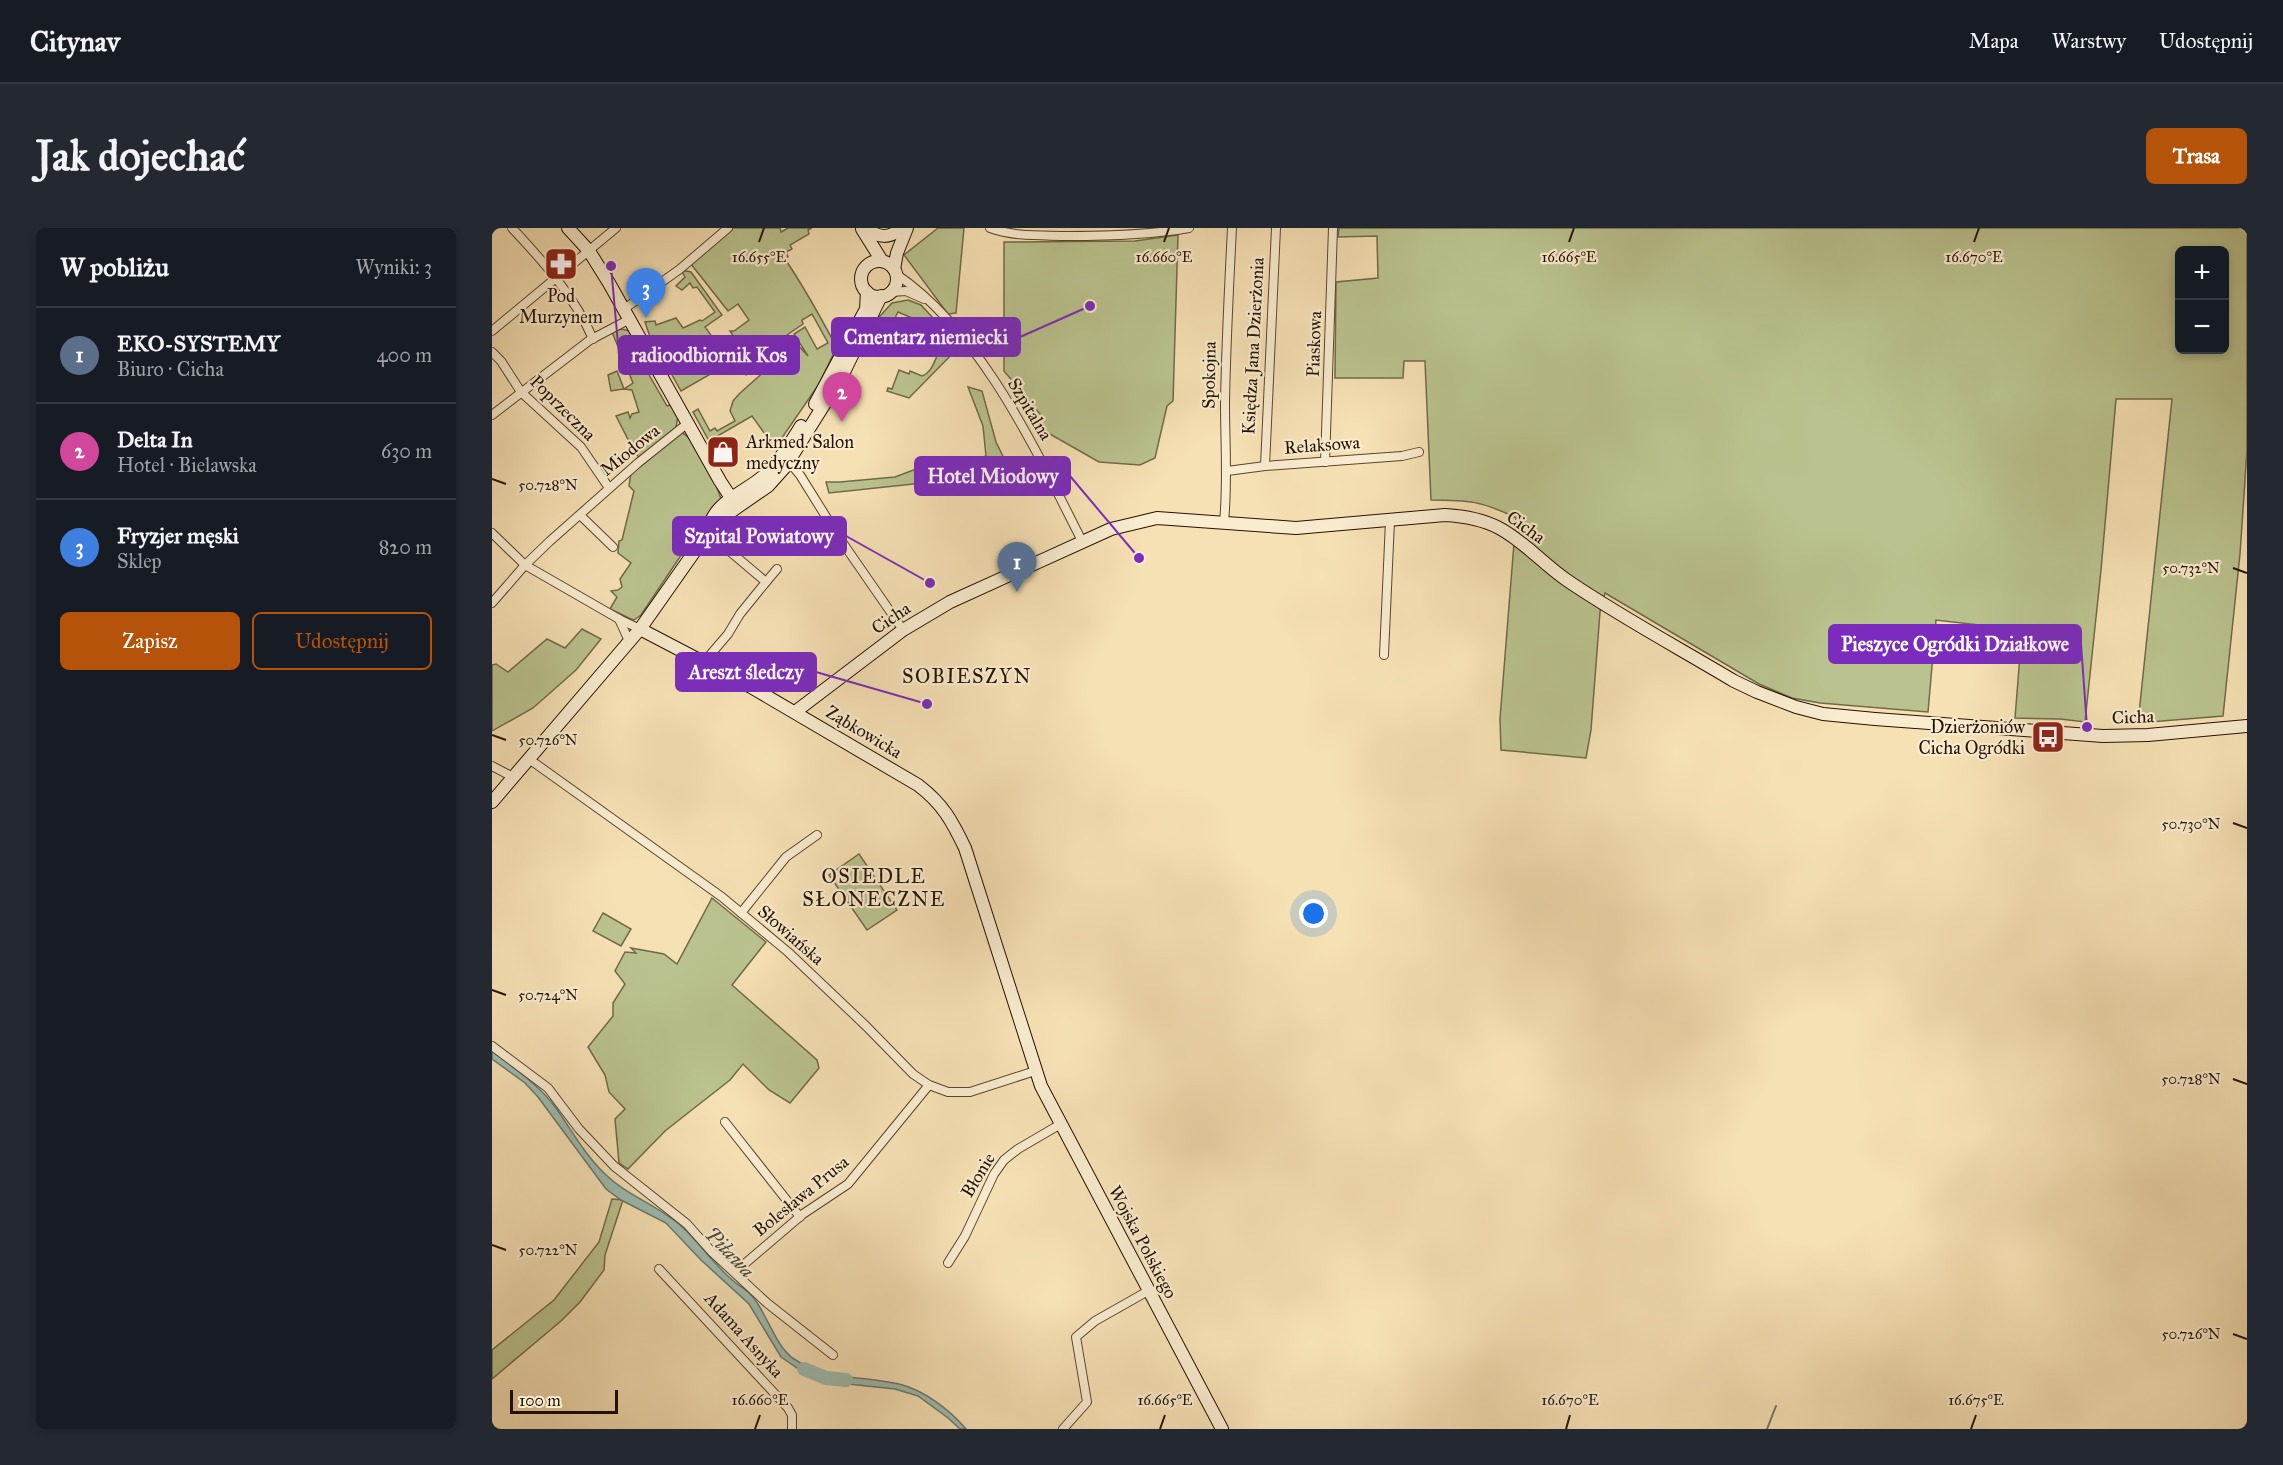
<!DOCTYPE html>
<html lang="pl">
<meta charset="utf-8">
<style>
:root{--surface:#171b24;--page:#242831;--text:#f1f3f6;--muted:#9ea1a6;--line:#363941;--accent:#b45309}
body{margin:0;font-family:"IM FELL Great Primer",serif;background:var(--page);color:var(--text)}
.controls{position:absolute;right:18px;top:18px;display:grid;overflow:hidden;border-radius:9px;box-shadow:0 3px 9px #0003}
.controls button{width:54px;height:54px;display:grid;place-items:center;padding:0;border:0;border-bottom:2px solid var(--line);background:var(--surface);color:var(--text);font:30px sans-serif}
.scale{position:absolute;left:18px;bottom:15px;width:108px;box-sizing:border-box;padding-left:6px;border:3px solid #251101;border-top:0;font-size:16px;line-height:21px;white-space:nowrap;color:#251101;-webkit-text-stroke:4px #f9eccf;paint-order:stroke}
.you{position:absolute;left:822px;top:686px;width:21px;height:21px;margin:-15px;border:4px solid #fff;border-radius:50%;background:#1a73e8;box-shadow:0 0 0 9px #1a73e833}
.badge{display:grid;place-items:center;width:39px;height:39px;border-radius:50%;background:var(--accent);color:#fff;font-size:20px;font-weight:700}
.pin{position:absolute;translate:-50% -50px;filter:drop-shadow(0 2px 3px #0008)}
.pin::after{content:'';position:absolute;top:32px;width:21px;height:18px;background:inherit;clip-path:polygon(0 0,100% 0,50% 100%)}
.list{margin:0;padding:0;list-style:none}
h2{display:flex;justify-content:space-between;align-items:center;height:78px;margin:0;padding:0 24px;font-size:26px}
h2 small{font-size:20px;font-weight:400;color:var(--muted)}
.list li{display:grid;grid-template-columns:39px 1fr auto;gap:18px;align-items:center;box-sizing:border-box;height:96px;padding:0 24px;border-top:2px solid var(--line)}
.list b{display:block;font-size:22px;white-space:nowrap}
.list p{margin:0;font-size:20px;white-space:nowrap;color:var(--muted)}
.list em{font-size:20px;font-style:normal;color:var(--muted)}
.actions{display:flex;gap:12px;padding:18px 24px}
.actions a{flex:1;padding:14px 0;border:2px solid var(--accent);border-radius:9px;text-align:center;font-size:21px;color:var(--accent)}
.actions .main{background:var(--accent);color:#fff}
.map{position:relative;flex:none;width:1755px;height:1201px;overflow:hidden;border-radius:9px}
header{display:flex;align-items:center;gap:36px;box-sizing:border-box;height:84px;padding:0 30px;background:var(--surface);border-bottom:2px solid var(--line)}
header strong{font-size:28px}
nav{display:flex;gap:33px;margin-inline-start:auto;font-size:21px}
.intro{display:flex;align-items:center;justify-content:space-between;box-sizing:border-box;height:144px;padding:0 36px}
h1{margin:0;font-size:42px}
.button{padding:15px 27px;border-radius:9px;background:var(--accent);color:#fff;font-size:21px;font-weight:700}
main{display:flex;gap:36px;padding:0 36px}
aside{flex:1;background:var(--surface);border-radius:9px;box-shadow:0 3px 9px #0003}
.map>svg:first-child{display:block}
.green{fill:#bac38f;stroke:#706a48;stroke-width:1.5;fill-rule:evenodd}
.water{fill:#9dbcb2;stroke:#6d786b;stroke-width:1.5}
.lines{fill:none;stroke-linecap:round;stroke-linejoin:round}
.stream{stroke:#6d786b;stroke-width:2}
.river{stroke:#9dbcb2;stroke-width:14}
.street-casing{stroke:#59452e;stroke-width:10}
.secondary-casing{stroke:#251101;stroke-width:14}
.street{stroke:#f9eccf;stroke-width:8}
.secondary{stroke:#f9eccf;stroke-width:12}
.ticks{fill:none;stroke:#251101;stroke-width:2}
.labels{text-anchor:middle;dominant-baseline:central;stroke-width:4.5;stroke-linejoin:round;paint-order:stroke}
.poi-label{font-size:18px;fill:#251101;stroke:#f9eccf}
.street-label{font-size:18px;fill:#251101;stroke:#f9eccf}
.neighbourhood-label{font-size:20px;letter-spacing:1.5px;fill:#251101;stroke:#f9eccf}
.water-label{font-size:20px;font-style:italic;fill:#4f4d3f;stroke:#f9eccf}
.ticks-label{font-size:15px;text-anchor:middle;fill:#251101;stroke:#f9eccf;stroke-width:4.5;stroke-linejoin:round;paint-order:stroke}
.leader{fill:none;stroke:#7b2cbf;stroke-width:2}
.callout-dot{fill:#7b2cbf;stroke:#f9eccf;stroke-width:2}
.callout{fill:#7b2cbf;stroke:#7b2cbf;stroke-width:2}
.callout-label{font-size:20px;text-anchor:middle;font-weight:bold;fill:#fff}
</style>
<header>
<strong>Citynav</strong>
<nav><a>Mapa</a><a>Warstwy</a><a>Udostępnij</a></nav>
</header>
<div class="intro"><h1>Jak dojechać</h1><a class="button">Trasa</a></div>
<main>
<aside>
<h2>W pobliżu<small>Wyniki: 3</small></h2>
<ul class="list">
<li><span class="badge" style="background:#5c6f8a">1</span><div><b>EKO-SYSTEMY</b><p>Biuro · Cicha</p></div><em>400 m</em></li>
<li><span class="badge" style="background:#d1479c">2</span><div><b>Delta In</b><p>Hotel · Bielawska</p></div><em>630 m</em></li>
<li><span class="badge" style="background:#3f7fe0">3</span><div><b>Fryzjer męski</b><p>Sklep</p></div><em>820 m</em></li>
</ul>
<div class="actions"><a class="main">Zapisz</a><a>Udostępnij</a></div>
</aside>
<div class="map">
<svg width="1755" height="1201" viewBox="0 0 1755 1201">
<rect width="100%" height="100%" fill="#f6e1b5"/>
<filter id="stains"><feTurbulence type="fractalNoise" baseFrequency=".00333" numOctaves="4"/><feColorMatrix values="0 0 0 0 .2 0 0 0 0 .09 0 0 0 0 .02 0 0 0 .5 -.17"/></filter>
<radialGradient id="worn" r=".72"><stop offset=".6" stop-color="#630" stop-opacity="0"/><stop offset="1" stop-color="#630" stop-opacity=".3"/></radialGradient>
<g class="green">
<path d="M241,0H288L289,4L296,0H320L316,2L317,6L298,17L300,21L294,24L296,29L293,31C312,59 328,88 344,118L349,110L327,156L283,220L260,188L217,213L201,184L206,181L218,203L223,200L225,203L243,193L238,183L241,173L247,166L304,115L316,128L302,106L313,99L325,121L336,115L320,86L310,92L311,96L264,128L269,137L254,147L237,116L244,112L238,103H242L257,92L246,76L236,83L199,36Z"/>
<polygon points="446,0 472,0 464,85 456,86 412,27"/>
<path d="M847,0H1755V222L1748,326L1731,488L1646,495L1680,171H1624L1609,342L1593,494L1568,491L1523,490L1530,402L1444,392L1436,484L1328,475L1300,470L1267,456L1113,365L1108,384L1099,502L1094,530L1009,522L1008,491L1024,290C991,273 975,272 939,272L933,133H912L911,150H843L844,54L886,50L885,8L846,9ZM1688,22H1732V122H1688Z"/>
<polygon points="686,7 681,173 675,178 663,230 648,237 607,234 549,201 548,186 512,143 512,14 643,13"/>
<polygon points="189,42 199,44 230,87 213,99 229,121 221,126 229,140 189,163 157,106 153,94 163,93 164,97 184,90 191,100 208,92 210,93 223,84 205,59 201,60 198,55 190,62 184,58 193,49"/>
<polygon points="416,72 429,77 452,102 450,108 440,111 438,110 442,106 436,99 429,101 432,95 406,84 403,90 392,94 383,117 376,115 386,88 388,88 400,75"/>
<polygon points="129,101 138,103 152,125 148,131 175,178 180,176 186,187 184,200 148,230 143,225 124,188 136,184 138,190 140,186 147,184 140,162 131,161 119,163 116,147 125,143 132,161 141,155 120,104"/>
<path d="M456,111H460L467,119L417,170L395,163L396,160L400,161L407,142L417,146L418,143L430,148C445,142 443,121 456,111Z"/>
<polygon points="476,159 490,163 504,214 524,255 431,255 337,265 334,254 348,254 403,249 432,238 474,234 494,228 491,198"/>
<path d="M190,205C205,211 225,258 230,274L208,299L149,387L142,392L139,391L118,381L125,369L119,363L126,362L130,359L128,351L139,335L126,325L127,313L130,312L142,263L137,258L139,245L186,207Z"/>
<polygon points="90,401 109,411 84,442 41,480 0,503 0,437 4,436 16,444 55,411 73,420"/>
<polygon points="367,626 405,682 375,702 337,647"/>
<polygon points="220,670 274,714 240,757 325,832 327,840 298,875 277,862 251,836 238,852 173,903 136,941 127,935 123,891 133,881 117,864 113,847 96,819 121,788 121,775 133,756 123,743 133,724 144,725 139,720 172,726 185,736"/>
<polygon points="111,685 139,701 129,718 101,703"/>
<polygon points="120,971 131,972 113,1027 112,1042 88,1074 69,1093 0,1151 0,1122 62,1072 107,1014"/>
</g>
<path class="water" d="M0,822C22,840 47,857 64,880C80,903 93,927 113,946C134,967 165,977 188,997C206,1013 220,1034 238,1050C243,1055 250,1059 256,1064C274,1080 282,1118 302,1131C333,1152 372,1148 407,1156C432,1162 458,1182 474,1201H468L456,1190L426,1168L403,1161L356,1156L311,1144L289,1129L257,1076L209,1032L174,995L129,972L114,961L46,869L33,855L0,831Z"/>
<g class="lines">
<polyline class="stream" points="1275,1201 1284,1178"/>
<polyline class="river" points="312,1141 334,1150 354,1152"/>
<g class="street-casing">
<g id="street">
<path d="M20,0C51,33 83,69 101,111"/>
<path d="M498,0C523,9 549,7 576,8C617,8 657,7 697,0"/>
<path d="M404,46C490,104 544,223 590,313"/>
<polyline points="399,64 414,63 432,71"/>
<polyline points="132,81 188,41 236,0"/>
<polyline points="0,103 124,0"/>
<polyline points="0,124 9,133 29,164 89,219 117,260"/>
<polyline points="0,187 98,112 138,91"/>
<polyline points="293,229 308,247 346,308 411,402"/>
<polyline points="833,234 841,0"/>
<polyline points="773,238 784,0"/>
<polyline points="735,243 773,238 910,228 927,224"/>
<polyline points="88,287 121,319"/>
<path d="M732,294C736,254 733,215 733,175C734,116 737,58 740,0"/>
<polyline points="0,305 33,337 127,391 148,401"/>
<polyline points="274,354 285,341"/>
<polyline points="0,375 33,337 58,313 146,235 196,195"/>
<polyline points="127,391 137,413"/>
<polyline points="892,427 898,293"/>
<polyline points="212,434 236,406 248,386 274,354 216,305"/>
<polyline points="37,531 230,669 296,724 374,798 421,846 437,857 456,864 478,864 543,843"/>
<polyline points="0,538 21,549"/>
<polyline points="249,685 294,629 325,607"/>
<polyline points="0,818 56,860 87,901 122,938 195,996 220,1024 275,1075 341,1127"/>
<polyline points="233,894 308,989"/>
<polyline points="456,1035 473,1008 502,946 512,932 526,921 567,897"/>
<polyline points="167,1041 296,1180 300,1187 300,1201"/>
<polyline points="243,1044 311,986 356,956 437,857"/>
<polyline points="571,1201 595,1174 584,1109 603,1093 656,1063"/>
</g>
</g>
<g class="secondary-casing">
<g id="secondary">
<polyline points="76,0 97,23 117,55 228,253 245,279"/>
<path d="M373,0C387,10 396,11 411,0"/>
<polyline points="370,1 390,33"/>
<circle cx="387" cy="51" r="18"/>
<polyline points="402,41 405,25 415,0"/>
<polyline points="323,176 374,81 375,64"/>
<path d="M217,303C219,273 258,263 276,244C289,231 299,214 309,198"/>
<path d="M148,401L259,459L426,557C451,576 460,593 473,620L549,858L730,1201"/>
<path d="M303,484L411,402L458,374L619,301L665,290L804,300L953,287C971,288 990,291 1007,300C1032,313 1052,337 1076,353C1129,389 1187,420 1242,453L1265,464L1304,479L1331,486L1383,491L1611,508L1656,507L1755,498"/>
<polyline points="0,574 148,401 217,303 237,285 276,258 293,239 350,148 389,68"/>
</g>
</g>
<use href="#street" class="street"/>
<use href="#secondary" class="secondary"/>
</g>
<path class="ticks" d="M267,14L272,0M672,14L677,0M1077,14L1082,0M1482,14L1487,0M0,251L14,256M1741,340L1755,345M0,507L14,512M1741,595L1755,600M0,762L14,767M1741,851L1755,856M0,1017L14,1022M1741,1106L1755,1111M263,1201L268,1187M668,1201L673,1187M1074,1201L1078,1187M1479,1201L1484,1187"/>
<defs>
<g id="pharmacy-square" transform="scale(1.725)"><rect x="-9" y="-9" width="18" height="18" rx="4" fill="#8f2418" stroke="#f9eccf"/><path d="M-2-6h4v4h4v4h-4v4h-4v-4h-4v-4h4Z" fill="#fff"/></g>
<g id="shop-square" transform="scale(1.725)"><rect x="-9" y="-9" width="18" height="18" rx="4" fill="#8f2418" stroke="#f9eccf"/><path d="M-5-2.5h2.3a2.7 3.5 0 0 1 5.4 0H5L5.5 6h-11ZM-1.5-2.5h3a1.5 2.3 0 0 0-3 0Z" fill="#fff"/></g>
<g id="bus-square" transform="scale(1.725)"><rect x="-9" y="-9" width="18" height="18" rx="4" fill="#8f2418" stroke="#f9eccf"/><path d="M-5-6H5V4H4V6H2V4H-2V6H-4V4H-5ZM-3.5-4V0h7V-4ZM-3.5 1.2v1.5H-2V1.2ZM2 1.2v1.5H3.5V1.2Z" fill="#fff"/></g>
</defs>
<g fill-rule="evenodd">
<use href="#pharmacy-square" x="69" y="36"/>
<use href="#shop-square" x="231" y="224"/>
<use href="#bus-square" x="1556" y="509"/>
</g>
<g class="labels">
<g class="poi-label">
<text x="69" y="68">Pod<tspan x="69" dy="21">Murzynem</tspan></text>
<text x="254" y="214" text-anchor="start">Arkmed. Salon<tspan x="254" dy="21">medyczny</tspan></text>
<text x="1533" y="499" text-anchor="end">Dzierżoniów<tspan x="1533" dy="21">Cicha Ogródki</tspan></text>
</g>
<g class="street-label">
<text transform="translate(822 116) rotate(-88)">Piaskowa</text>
<text transform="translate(761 118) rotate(-87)">Księdza Jana Dzierżonia</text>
<text transform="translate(717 147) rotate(-89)">Spokojna</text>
<text transform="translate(71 180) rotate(45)">Poprzeczna</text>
<text transform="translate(538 181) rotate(59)">Szpitalna</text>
<text transform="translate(830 217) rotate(-4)">Relaksowa</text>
<text transform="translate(138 222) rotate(-39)">Miodowa</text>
<text transform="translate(1034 299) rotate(36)">Cicha</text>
<text transform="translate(399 390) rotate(-34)">Cicha</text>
<text transform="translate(1641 489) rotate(-2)">Cicha</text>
<text transform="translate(372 504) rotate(31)">Ząbkowicka</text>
<text transform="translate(299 707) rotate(41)">Słowiańska</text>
<text transform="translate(486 947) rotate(-59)">Błonie</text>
<text transform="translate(309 968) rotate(-39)">Bolesława Prusa</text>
<text transform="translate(651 1014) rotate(62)">Wojska Polskiego</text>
<text transform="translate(252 1107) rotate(48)">Adama Asnyka</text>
</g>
<g class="neighbourhood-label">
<text x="475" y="448">SOBIESZYN</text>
<text x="382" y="648">OSIEDLE<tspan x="382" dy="23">SŁONECZNE</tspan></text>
</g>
<g class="water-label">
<text transform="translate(238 1024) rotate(46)">Piława</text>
</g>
</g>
<g class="ticks-label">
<text x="267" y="34">16.655°E</text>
<text x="672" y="34">16.660°E</text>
<text x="1077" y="34">16.665°E</text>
<text x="1482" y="34">16.670°E</text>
<text x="56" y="262">50.728°N</text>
<text x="1699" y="345">50.732°N</text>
<text x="56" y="517">50.726°N</text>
<text x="1699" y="601">50.730°N</text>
<text x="56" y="772">50.724°N</text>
<text x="1699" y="856">50.728°N</text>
<text x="56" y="1027">50.722°N</text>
<text x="1699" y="1111">50.726°N</text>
<text x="268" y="1177">16.660°E</text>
<text x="673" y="1177">16.665°E</text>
<text x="1078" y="1177">16.670°E</text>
<text x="1484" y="1177">16.675°E</text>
</g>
<path class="leader" d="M598 78L528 109M119 38L127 127M647 330L578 248M438 355L354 308M1595 499L1589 416M435 476L324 444"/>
<g class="callout-dot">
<circle cx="598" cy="78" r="6"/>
<circle cx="119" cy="38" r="6"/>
<circle cx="647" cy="330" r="6"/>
<circle cx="438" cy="355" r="6"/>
<circle cx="1595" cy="499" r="6"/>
<circle cx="435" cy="476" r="6"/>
</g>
<g class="callout">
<rect x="340" y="90" width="188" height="38" rx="6"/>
<rect x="127" y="108" width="180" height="38" rx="6"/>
<rect x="423" y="229" width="155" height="38" rx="6"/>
<rect x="181" y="289" width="173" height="38" rx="6"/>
<rect x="1337" y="397" width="252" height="38" rx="6"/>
<rect x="184" y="425" width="140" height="38" rx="6"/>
</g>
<g class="callout-label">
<text x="434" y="116">Cmentarz niemiecki</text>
<text x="217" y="134">radioodbiornik Kos</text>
<text x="501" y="255">Hotel Miodowy</text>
<text x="267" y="315">Szpital Powiatowy</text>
<text x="1463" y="423">Pieszyce Ogródki Działkowe</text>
<text x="254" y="451">Areszt śledczy</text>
</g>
<rect width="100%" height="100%" filter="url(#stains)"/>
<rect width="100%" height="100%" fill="url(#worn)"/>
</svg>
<div class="controls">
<button>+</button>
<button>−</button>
</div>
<div class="scale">100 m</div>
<div class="you"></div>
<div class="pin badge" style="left:525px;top:364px;background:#5c6f8a">1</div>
<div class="pin badge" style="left:350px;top:194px;background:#d1479c">2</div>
<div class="pin badge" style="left:154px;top:90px;background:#3f7fe0">3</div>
</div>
</main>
